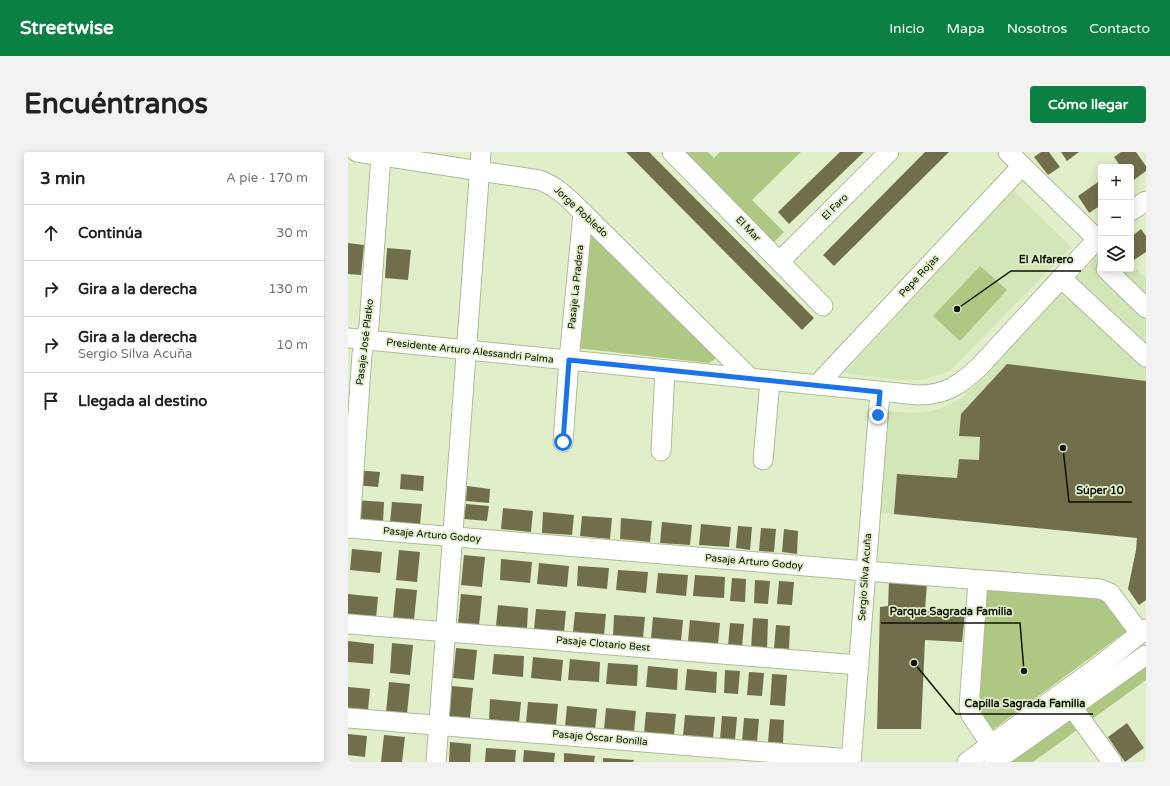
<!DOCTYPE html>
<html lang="es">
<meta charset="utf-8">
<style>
:root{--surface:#fff;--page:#f2f2f2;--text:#202124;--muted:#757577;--line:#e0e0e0;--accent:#0b8043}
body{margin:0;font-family:"Varela Round",sans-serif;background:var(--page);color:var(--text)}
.controls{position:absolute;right:12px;top:12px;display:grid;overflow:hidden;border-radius:4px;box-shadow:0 2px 10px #0003}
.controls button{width:36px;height:36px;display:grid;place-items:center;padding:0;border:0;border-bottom:1px solid var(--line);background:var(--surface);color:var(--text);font:20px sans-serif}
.stop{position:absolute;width:12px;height:12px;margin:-9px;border:3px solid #1a73e8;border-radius:50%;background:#fff}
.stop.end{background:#1a73e8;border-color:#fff;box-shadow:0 1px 4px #0008}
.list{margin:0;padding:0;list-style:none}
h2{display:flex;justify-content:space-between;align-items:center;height:52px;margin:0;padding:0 16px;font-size:17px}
h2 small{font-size:13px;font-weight:400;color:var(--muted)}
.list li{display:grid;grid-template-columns:26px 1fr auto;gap:12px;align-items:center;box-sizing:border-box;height:56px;padding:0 16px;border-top:1px solid var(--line)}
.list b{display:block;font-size:15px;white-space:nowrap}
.list p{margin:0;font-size:13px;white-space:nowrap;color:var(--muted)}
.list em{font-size:13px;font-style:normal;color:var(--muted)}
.icon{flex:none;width:22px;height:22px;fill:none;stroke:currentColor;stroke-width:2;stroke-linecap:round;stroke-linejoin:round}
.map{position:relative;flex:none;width:798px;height:610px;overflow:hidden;border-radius:4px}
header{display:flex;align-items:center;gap:24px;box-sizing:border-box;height:56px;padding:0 20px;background:var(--accent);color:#fff}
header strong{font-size:19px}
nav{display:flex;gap:22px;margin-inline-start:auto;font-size:14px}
.intro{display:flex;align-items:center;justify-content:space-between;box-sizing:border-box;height:96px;padding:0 24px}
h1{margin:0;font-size:28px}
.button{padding:10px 18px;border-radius:4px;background:var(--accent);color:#fff;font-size:14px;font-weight:700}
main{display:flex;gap:24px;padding:0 24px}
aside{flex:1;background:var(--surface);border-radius:4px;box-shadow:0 2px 10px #0003}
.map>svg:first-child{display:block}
.built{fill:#d3e6b8}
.green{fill:#aec884}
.building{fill:#716f4b}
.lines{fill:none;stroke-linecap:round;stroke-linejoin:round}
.minor-casing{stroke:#adbc97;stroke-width:21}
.minor{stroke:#fff;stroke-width:19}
.route{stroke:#1a73e8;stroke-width:5}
.labels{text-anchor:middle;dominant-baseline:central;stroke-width:3.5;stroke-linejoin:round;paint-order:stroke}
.street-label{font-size:10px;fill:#0d1205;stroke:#e0efc9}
.leader{fill:none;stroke:#0d1205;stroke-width:1.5}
.callout-dot{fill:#0d1205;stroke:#e0efc9;stroke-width:1.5}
.callout-label{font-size:11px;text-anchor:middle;font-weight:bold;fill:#0d1205;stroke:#e0efc9;stroke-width:3.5;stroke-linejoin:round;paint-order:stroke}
</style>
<header>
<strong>Streetwise</strong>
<nav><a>Inicio</a><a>Mapa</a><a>Nosotros</a><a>Contacto</a></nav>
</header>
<div class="intro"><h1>Encuéntranos</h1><a class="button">Cómo llegar</a></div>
<main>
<aside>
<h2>3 min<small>A pie · 170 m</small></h2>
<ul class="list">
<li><svg class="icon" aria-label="ahead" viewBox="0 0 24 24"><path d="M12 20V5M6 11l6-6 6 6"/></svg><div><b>Continúa</b></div><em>30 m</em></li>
<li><svg class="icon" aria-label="right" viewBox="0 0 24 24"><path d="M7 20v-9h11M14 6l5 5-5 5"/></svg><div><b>Gira a la derecha</b></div><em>130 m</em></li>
<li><svg class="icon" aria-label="right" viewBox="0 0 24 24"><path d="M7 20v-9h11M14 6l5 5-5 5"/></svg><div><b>Gira a la derecha</b><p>Sergio Silva Acuña</p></div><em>10 m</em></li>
<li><svg class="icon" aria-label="arrive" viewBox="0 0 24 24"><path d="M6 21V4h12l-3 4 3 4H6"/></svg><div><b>Llegada al destino</b></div></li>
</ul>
</aside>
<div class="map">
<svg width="798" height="610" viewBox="0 0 798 610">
<rect width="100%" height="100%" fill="#e0efc9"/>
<g class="built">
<polygon points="665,38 723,95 602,219 576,228 552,228 496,221"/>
<polygon points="753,100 753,117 783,117 783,112 798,126 798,448 791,453 780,437 788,398 788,386 530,361 538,259 568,261 584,259 598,254 614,246 641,219"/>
</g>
<g class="green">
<polygon points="336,0 360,0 366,6 372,0 453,0 404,48 436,80 426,90"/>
<polygon points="239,77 369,204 366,208 361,211 228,196"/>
<polygon points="632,114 659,138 612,189 585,164"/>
<polygon points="632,433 758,446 780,478 640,581 625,559"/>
<polygon points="798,506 798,528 685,610 654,610"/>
</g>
<g class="building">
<polygon points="278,0 301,0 466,166 454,178"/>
<polygon points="492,0 516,0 441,72 430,60"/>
<polygon points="577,0 601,0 486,114 475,103"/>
<polygon points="693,0 701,0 712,15 700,23 686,5"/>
<polygon points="713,0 731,0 719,9"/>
<polygon points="773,0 788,0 798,14 798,19 783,30 783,15 773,15 766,5"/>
<polygon points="753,28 753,53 741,61 730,44"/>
<polygon points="793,77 798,84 798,100 783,110 783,85"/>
<polygon points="0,91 16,93 13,123 0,122"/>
<polygon points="39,96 63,98 60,128 37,126"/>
<polygon points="659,212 798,229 798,448 791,453 780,437 788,398 789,386 546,362 549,322 609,326 611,307 631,308 632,285 611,284 613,262"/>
<polygon points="8,318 32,320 30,335 7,333"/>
<polygon points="53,322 76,324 75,339 52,337"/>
<polygon points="119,334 142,337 141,351 118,349"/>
<polygon points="6,348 36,350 35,371 4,368"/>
<polygon points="44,350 74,352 72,373 42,371"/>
<polygon points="118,352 141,354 139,369 116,367"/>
<polygon points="155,356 185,359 183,380 153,377"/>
<polygon points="195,360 226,363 224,383 194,381"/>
<polygon points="234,364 264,366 262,387 232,384"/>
<polygon points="273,366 304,369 302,390 272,387"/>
<polygon points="314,370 344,373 342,393 312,391"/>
<polygon points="353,372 383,375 381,395 351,393"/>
<polygon points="390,374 404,375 402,398 388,396"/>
<polygon points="413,376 428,377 426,400 411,399"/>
<polygon points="436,377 450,379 449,402 434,400"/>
<polygon points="4,397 34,400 32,421 2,418"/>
<polygon points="51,398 72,400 69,430 48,428"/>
<polygon points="116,403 137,405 134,435 113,433"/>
<polygon points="153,407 184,410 182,431 152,428"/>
<polygon points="191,411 221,414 219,435 189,432"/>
<polygon points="230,414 261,416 259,437 229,434"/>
<polygon points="270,418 300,420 298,441 268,438"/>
<polygon points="310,421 340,423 338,444 308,441"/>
<polygon points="347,423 377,425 376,446 345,444"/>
<polygon points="384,426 398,427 397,450 382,449"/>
<polygon points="407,428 422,429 420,452 406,451"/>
<polygon points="431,429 446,430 444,453 429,452"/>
<polygon points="541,429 579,430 577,459 617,461 614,490 577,488 573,577 529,577 532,455 540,454"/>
<polygon points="48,436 69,438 66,468 45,466"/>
<polygon points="0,442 30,445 28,466 0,464"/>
<polygon points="113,442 134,444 131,474 110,472"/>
<polygon points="150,453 180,456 179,477 148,474"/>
<polygon points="188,457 218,459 216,480 186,477"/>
<polygon points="227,460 258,462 256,483 225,480"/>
<polygon points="266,463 297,465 295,486 265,484"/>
<polygon points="305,465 335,468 333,489 303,486"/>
<polygon points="405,466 420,467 419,498 403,497"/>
<polygon points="342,468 372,471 370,492 340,489"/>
<polygon points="382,471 396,472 394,495 380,494"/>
<polygon points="428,473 442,474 441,497 426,496"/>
<polygon points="0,489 26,492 25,512 0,510"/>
<polygon points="44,491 65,493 62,523 42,521"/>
<polygon points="108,496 129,498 126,528 105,526"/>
<polygon points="146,502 176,504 175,525 144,522"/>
<polygon points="185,505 215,508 213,529 183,526"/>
<polygon points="222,507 252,510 251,530 220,528"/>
<polygon points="260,511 290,513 289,534 258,532"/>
<polygon points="300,514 330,517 329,538 298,535"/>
<polygon points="339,517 369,520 368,541 337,538"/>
<polygon points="377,518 392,519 390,542 376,541"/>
<polygon points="401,520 416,521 414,544 399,543"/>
<polygon points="424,522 439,523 437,554 422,553"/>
<polygon points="41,530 62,532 59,562 38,560"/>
<polygon points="104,534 125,536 122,566 101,564"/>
<polygon points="0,535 22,537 20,558 0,556"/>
<polygon points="142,547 173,550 171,571 141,568"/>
<polygon points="180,550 210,552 208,573 178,571"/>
<polygon points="219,554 249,557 247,578 217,575"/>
<polygon points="258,556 288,559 286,580 256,577"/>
<polygon points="298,560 328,562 326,583 296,581"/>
<polygon points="337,563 367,565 365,586 335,583"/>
<polygon points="374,564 389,565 387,588 372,587"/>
<polygon points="396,566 411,567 409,590 394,589"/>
<polygon points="422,567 436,568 435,591 420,590"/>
<polygon points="779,571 796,596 777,610 760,585"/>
<polygon points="0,582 19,584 17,605 0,603"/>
<polygon points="36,583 57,585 54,610 33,610"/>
<polygon points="102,590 123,592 122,610 101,610"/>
<polygon points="138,596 168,598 167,610 137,610"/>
<polygon points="176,598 207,601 206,610 175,610"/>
<polygon points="216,601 247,604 246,610 216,610"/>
<polygon points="255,606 286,608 285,610 255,610"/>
</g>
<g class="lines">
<g class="minor-casing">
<g id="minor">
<path d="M9,0L191,28C209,34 222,48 235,61L403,227"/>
<polyline points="324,0 475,154"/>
<polyline points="660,0 749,87"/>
<polyline points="783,59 798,49"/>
<polyline points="432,109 541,0"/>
<polyline points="758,117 798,156"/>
<polyline points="713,126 798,205"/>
<path d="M0,186L570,243C598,243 612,233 632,214L753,83"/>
<polyline points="469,233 674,14"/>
<polyline points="215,290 221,208 235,61"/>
<polyline points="313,299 317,218"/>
<polyline points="415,308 422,229"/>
<polyline points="0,376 518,419 752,437 762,441 792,481"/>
<polyline points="2,376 14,202 21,174 33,4"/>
<polyline points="630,428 621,556 623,563 643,593"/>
<polyline points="0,472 511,513"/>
<polyline points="724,555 764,610"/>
<polyline points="0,566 503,607"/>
<polyline points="88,610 133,0"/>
<polyline points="503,610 532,240"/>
<polyline points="619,610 751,514 798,477"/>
<polyline points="646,610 798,503"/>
</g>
</g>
<use href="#minor" class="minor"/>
</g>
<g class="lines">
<polyline class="route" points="215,290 221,208 532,240 530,263"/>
</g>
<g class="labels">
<g class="street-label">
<text transform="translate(487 55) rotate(-45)">El Faro</text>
<text transform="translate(233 60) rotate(43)">Jorge Robledo</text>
<text transform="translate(400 77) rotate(46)">El Mar</text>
<text transform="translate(571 124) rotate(-47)">Pepe Rojas</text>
<text transform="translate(228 135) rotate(-84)">Pasaje La Pradera</text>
<text transform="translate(17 190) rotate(-83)">Pasaje José Platko</text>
<text transform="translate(122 199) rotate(6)">Presidente Arturo Alessandri Palma</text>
<text transform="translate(84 383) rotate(5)">Pasaje Arturo Godoy</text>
<text transform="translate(406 410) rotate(5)">Pasaje Arturo Godoy</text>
<text transform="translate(517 425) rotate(-86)">Sergio Silva Acuña</text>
<text transform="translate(255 492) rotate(5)">Pasaje Clotario Best</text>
<text transform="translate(252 586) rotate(5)">Pasaje Óscar Bonilla</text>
</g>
</g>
<path class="leader" d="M609 157L663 119H733M715 296L721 350H784M676 519L672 471H533M566 511L608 562H745"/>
<g class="callout-dot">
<circle cx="609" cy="157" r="4"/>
<circle cx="715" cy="296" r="4"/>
<circle cx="676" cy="519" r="4"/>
<circle cx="566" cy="511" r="4"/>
</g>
<g class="callout-label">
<text x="698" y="111">El Alfarero</text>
<text x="752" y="342">Súper 10</text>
<text x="603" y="463">Parque Sagrada Familia</text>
<text x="677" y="555">Capilla Sagrada Familia</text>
</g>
</svg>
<div class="controls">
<button>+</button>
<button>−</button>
<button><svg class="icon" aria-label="layers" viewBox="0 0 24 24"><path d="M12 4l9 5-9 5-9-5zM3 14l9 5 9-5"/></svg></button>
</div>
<div class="stop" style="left:215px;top:290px"></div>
<div class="stop end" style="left:530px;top:263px"></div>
</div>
</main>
